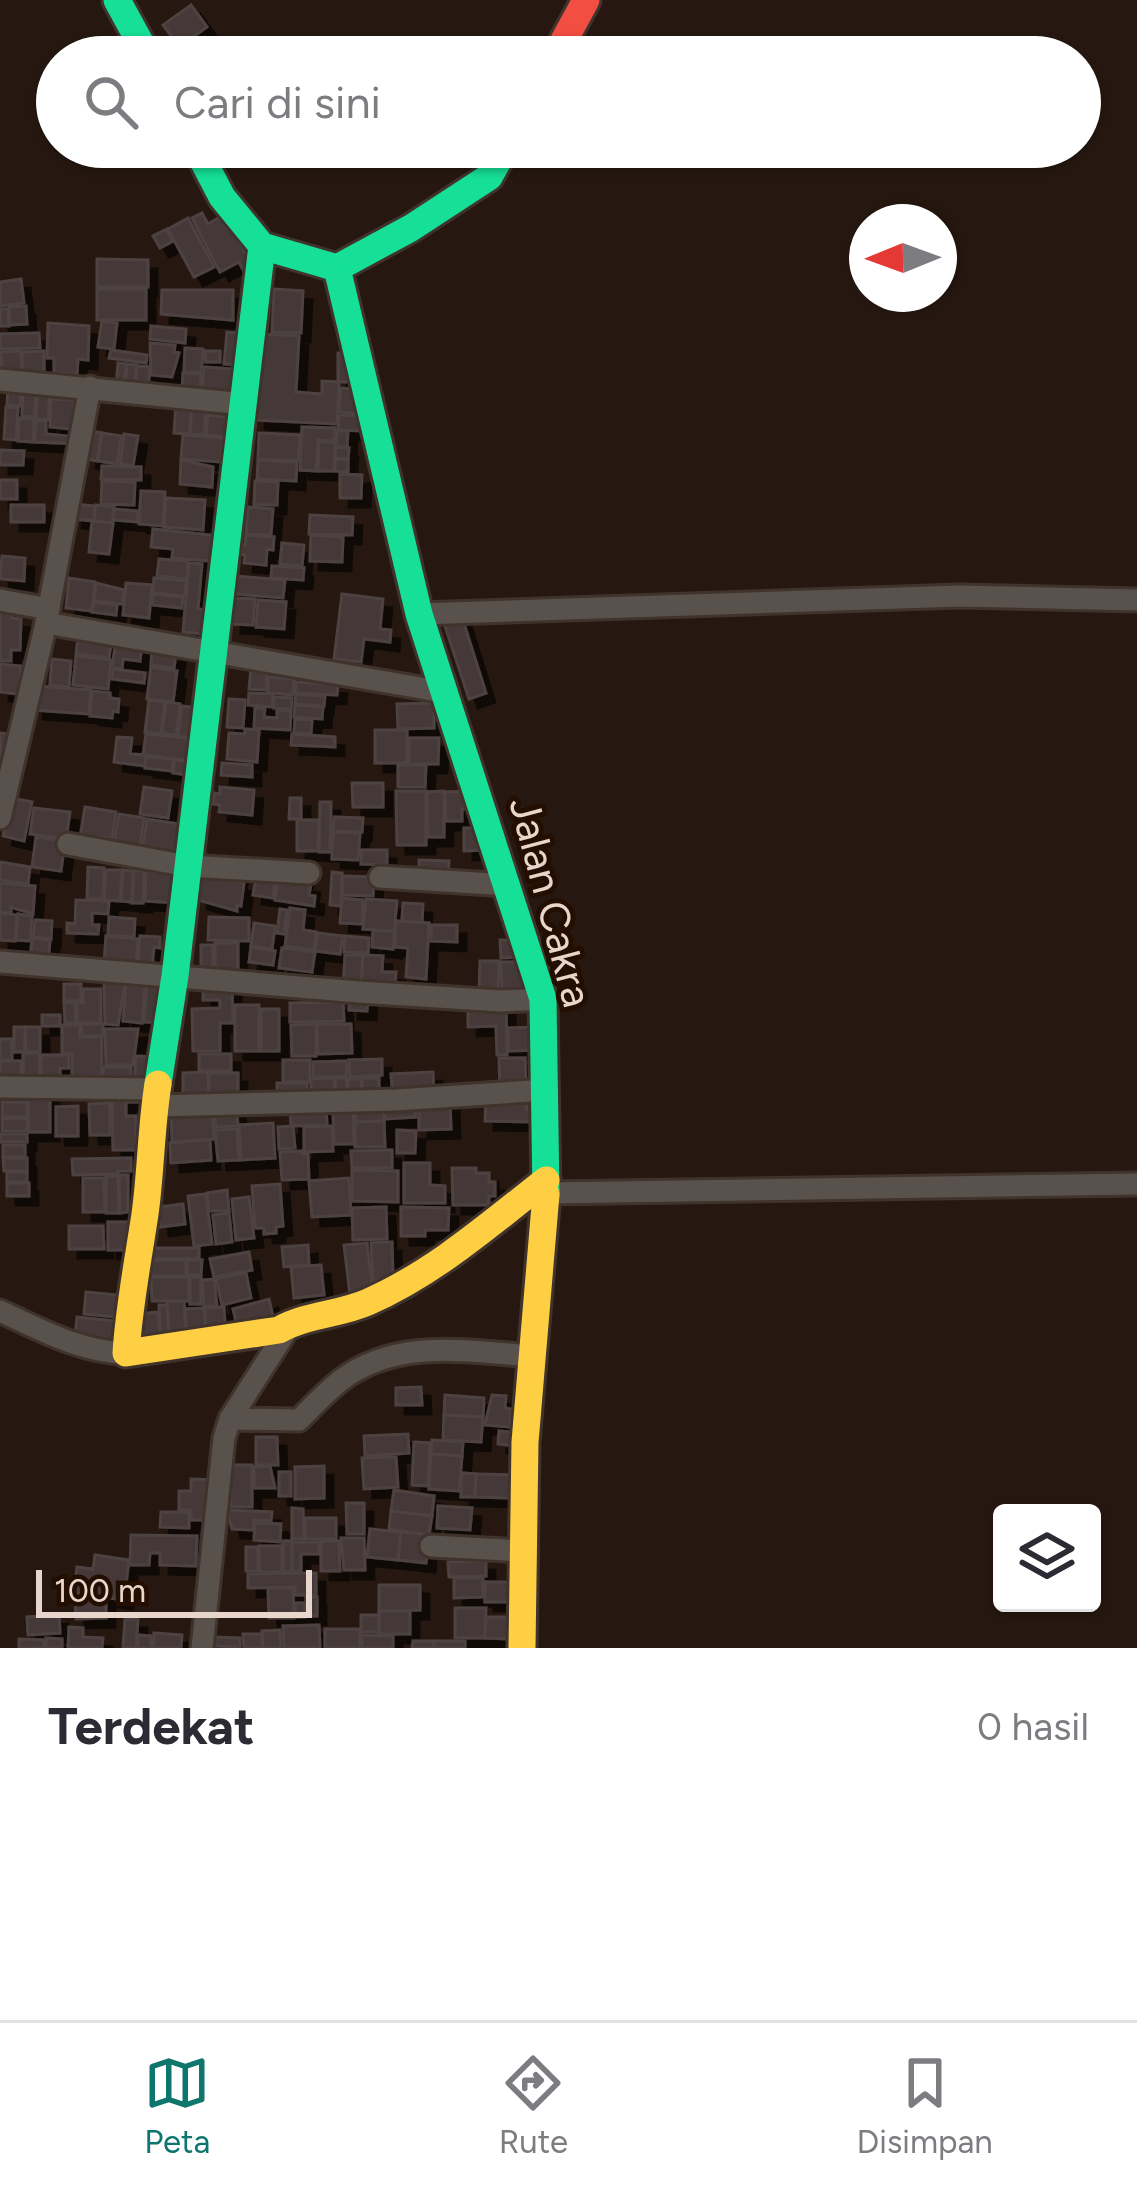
<!DOCTYPE html>
<html lang="id">
<style>
:root{--surface:#fff;--page:#f7f7f7;--text:#2b2b33;--muted:#7c7c81;--line:#e1e1e2;--accent:#0f766e}
body{margin:0;font-family:Figtree,sans-serif;background:var(--page);color:var(--text)}
.controls{position:absolute;right:36px;bottom:36px;display:grid;overflow:hidden;border-radius:12px;box-shadow:0 3px 9px #0004}
.controls button{width:108px;height:108px;display:grid;place-items:center;padding:0;border:0;border-bottom:3px solid var(--line);background:var(--surface);color:var(--text);font:60px sans-serif}
.compass{position:absolute;left:849px;top:204px;width:108px;height:108px;border-radius:50%;background:var(--surface);box-shadow:0 3px 9px #0004;rotate:269deg}
.scale{position:absolute;left:36px;bottom:30px;width:276px;box-sizing:border-box;padding-left:12px;border:6px solid #e8d6cd;border-top:0;font-size:33px;line-height:42px;white-space:nowrap;color:#e8d6cd;-webkit-text-stroke:9px #240d01;paint-order:stroke}
.list{margin:0;padding:0;list-style:none}
h2{display:flex;justify-content:space-between;align-items:center;height:156px;margin:0;padding:0 48px;font-size:51px}
h2 small{font-size:39px;font-weight:400;color:var(--muted)}
.icon{flex:none;width:66px;height:66px;fill:none;stroke:currentColor;stroke-width:2;stroke-linecap:round;stroke-linejoin:round}
.map{position:relative;flex:none;width:1137px;height:1648px;overflow:hidden}
.search{position:absolute;background:var(--surface);box-shadow:0 3px 9px #0004;left:36px;right:36px;top:36px;height:132px;display:flex;align-items:center;gap:30px;box-sizing:border-box;padding:0 42px;border-radius:66px;color:var(--muted);font-size:45px}
.sheet{height:372px;background:var(--surface)}
nav{display:flex;justify-content:space-around;align-items:center;box-sizing:border-box;height:168px;border-top:3px solid var(--line);background:var(--surface);font-size:33px;color:var(--muted)}
nav a{display:grid;justify-items:center;gap:6px}
nav .on{color:var(--accent)}
.map>svg:first-child{display:block}
.building{fill:#453738;stroke:#4e4242;stroke-width:3;filter:url(#shadow)}
.lines{fill:none;stroke-linecap:round;stroke-linejoin:round}
.street-casing{stroke:#3f332c;stroke-width:27}
.fast-casing{stroke:#3f332c;stroke-width:33}
.slow-casing{stroke:#3f332c;stroke-width:33}
.jam-casing{stroke:#3f332c;stroke-width:33}
.street{stroke:#58514c;stroke-width:21}
.fast{stroke:#16e098;stroke-width:27}
.slow{stroke:#ffcf43;stroke-width:27}
.jam{stroke:#f24e42;stroke-width:27}
.labels{text-anchor:middle;dominant-baseline:central;stroke-width:10;stroke-linejoin:round;paint-order:stroke}
.street-label{font-size:42px;fill:#e8d6cd;stroke:#240d01}
</style>
<div class="map">
<svg width="1137" height="1648" viewBox="0 0 1137 1648">
<defs>
<filter id="shadow"><feDropShadow dx="9" dy="9" stdDeviation="0" flood-color="#0009"/></filter>
</defs>
<rect width="100%" height="100%" fill="#261810"/>
<g class="building">
<polygon points="191,5 207,27 193,37 197,43 184,53 163,25"/>
<polygon points="198,45 207,57 183,57"/>
<polygon points="202,213 208,224 225,214 256,274 248,279 239,262 220,272 192,218"/>
<polygon points="188,218 214,267 194,277 168,229"/>
<polygon points="167,229 173,241 160,248 153,236"/>
<polygon points="97,259 148,260 148,287 97,287"/>
<polygon points="21,279 24,303 0,306 0,282"/>
<rect x="97" y="289" width="49" height="31"/>
<polygon points="274,289 303,291 301,333 272,332"/>
<polygon points="162,290 233,290 233,320 161,314"/>
<polygon points="26,306 27,324 10,325 9,307"/>
<polygon points="0,309 8,309 9,326 0,326"/>
<polygon points="102,321 117,323 114,349 98,347"/>
<polygon points="48,323 89,326 88,360 78,359 77,374 54,373 54,358 47,358"/>
<polygon points="151,326 186,329 185,343 150,339"/>
<polygon points="227,332 249,334 246,366 224,364"/>
<polygon points="39,333 40,348 0,349 0,334"/>
<polygon points="260,334 299,336 296,392 322,394 322,381 339,382 337,424 256,420"/>
<polygon points="150,343 175,345 174,352 179,353 172,377 151,375"/>
<polygon points="185,348 203,349 201,373 184,372"/>
<polygon points="111,350 147,355 146,363 109,358"/>
<polygon points="21,351 22,375 2,376 1,352"/>
<polygon points="44,351 44,376 23,380 22,352"/>
<rect x="205" y="351" width="15" height="11"/>
<polygon points="338,353 354,354 354,382 338,382"/>
<polygon points="118,363 126,364 124,387 116,386"/>
<polygon points="127,364 137,365 134,388 125,388"/>
<polygon points="137,366 150,367 148,390 135,389"/>
<polygon points="204,367 246,370 244,398 202,395"/>
<polygon points="183,373 201,374 200,392 182,391"/>
<polygon points="8,388 21,388 20,406 7,405"/>
<polygon points="23,388 36,389 34,417 22,416"/>
<polygon points="341,388 364,390 362,414 339,412"/>
<polygon points="38,389 50,390 48,420 36,419"/>
<polygon points="51,399 74,400 72,429 50,427"/>
<polygon points="176,403 191,404 190,434 174,433"/>
<polygon points="192,404 206,405 204,435 190,434"/>
<polygon points="6,407 18,408 16,440 4,439"/>
<polygon points="208,415 227,417 225,437 206,435"/>
<polygon points="339,415 366,416 365,431 338,430"/>
<polygon points="19,418 34,419 33,442 18,441"/>
<polygon points="36,421 46,421 46,434 78,437 78,444 35,442"/>
<polygon points="302,427 335,428 334,441 318,440 316,471 300,470"/>
<polygon points="91,431 102,433 97,461 87,459"/>
<polygon points="337,431 348,431 347,447 336,447"/>
<polygon points="102,433 121,436 117,464 98,461"/>
<polygon points="259,433 300,435 298,461 258,459"/>
<polygon points="124,434 138,436 133,466 120,464"/>
<polygon points="183,435 223,438 221,462 181,459"/>
<polygon points="319,442 335,442 334,471 318,471"/>
<polygon points="336,447 349,448 348,459 335,458"/>
<polygon points="0,450 24,451 23,465 0,465"/>
<polygon points="335,459 348,459 348,472 335,471"/>
<polygon points="181,460 213,467 212,487 180,484"/>
<polygon points="258,460 297,462 296,481 257,479"/>
<polygon points="102,466 141,467 141,480 101,479"/>
<polygon points="340,474 362,475 361,498 340,498"/>
<rect x="0" y="480" width="17" height="19"/>
<polygon points="102,481 135,482 134,505 101,504"/>
<polygon points="255,481 278,482 277,505 254,505"/>
<polygon points="141,491 165,492 163,526 139,524"/>
<polygon points="166,498 205,500 203,530 164,527"/>
<polygon points="74,504 95,506 94,521 73,519"/>
<rect x="11" y="505" width="33" height="17"/>
<polygon points="96,505 114,507 112,523 94,521"/>
<polygon points="248,507 273,509 271,535 246,534"/>
<polygon points="114,509 138,511 137,522 113,520"/>
<polygon points="310,515 353,517 352,535 309,534"/>
<polygon points="92,521 113,523 109,554 89,552"/>
<polygon points="153,529 221,536 219,562 172,558 173,549 151,547"/>
<polygon points="246,535 274,537 273,550 267,549 266,565 244,563 245,555 238,554 239,544 245,545"/>
<polygon points="311,535 343,537 342,562 310,561"/>
<polygon points="282,543 304,545 302,566 280,564"/>
<polygon points="2,556 25,558 24,581 0,579"/>
<polygon points="159,559 188,561 187,579 157,576"/>
<polygon points="189,563 202,564 198,609 216,611 214,635 183,632"/>
<polygon points="272,566 304,568 303,580 271,578"/>
<polygon points="236,576 285,580 283,598 234,594"/>
<polygon points="69,578 95,582 92,611 66,608"/>
<polygon points="154,578 186,581 185,596 153,593"/>
<polygon points="96,583 124,590 122,604 94,601"/>
<polygon points="126,583 152,585 149,618 123,615"/>
<polygon points="153,594 183,597 182,608 152,605"/>
<polygon points="342,594 383,599 380,629 391,630 390,642 364,639 361,662 334,659"/>
<polygon points="233,598 255,599 253,625 232,624"/>
<polygon points="258,600 286,602 284,629 256,627"/>
<polygon points="94,602 117,605 116,615 92,612"/>
<polygon points="0,612 12,612 12,618 21,619 20,650 11,650 11,661 0,661"/>
<polygon points="461,614 486,693 469,699 443,620"/>
<polygon points="78,638 111,643 109,658 76,654"/>
<polygon points="116,641 142,644 140,661 123,659 122,669 112,668"/>
<polygon points="152,651 176,654 174,668 151,665"/>
<polygon points="76,656 111,660 108,689 73,685"/>
<polygon points="52,659 71,661 69,687 50,685"/>
<polygon points="0,664 21,666 18,694 0,692"/>
<polygon points="151,667 177,671 173,702 147,699"/>
<polygon points="251,668 267,669 266,690 249,689"/>
<polygon points="113,669 145,673 144,683 112,679"/>
<polygon points="269,677 294,679 293,695 268,693"/>
<polygon points="296,682 338,685 337,695 295,693"/>
<polygon points="36,686 91,690 89,714 34,710"/>
<polygon points="92,691 110,693 110,698 119,699 118,712 113,711 112,718 90,716"/>
<polygon points="249,693 273,694 272,707 248,705"/>
<polygon points="296,694 325,696 324,706 295,704"/>
<polygon points="274,697 292,698 291,709 274,708"/>
<polygon points="229,699 245,700 243,728 227,727"/>
<polygon points="149,700 165,702 161,734 145,732"/>
<polygon points="166,702 180,704 176,735 162,733"/>
<polygon points="434,703 434,728 398,729 397,704"/>
<polygon points="295,705 323,707 322,719 294,717"/>
<polygon points="182,706 205,709 202,739 178,736"/>
<polygon points="255,708 265,708 264,717 277,718 277,710 291,711 290,730 254,728"/>
<polygon points="295,719 312,720 311,734 294,733"/>
<polygon points="245,729 259,730 257,762 227,759 229,733 245,734"/>
<rect x="375" y="730" width="32" height="33"/>
<polygon points="0,733 8,734 5,759 0,758"/>
<polygon points="146,734 188,738 186,760 143,755"/>
<polygon points="292,734 335,737 335,747 291,745"/>
<polygon points="117,737 132,738 130,754 146,755 145,766 114,762"/>
<polygon points="409,738 439,738 438,764 409,764"/>
<polygon points="146,757 173,759 172,771 145,768"/>
<polygon points="174,760 189,762 188,775 173,773"/>
<polygon points="222,763 252,765 252,777 221,775"/>
<polygon points="398,765 426,765 425,787 398,787"/>
<polygon points="352,783 383,783 383,807 353,807"/>
<polygon points="144,787 172,791 168,818 140,814"/>
<polygon points="220,787 254,790 252,815 219,812 220,805 213,804 214,793 220,794"/>
<polygon points="396,791 426,791 426,845 397,845"/>
<polygon points="444,791 444,837 428,837 427,792"/>
<polygon points="472,791 473,809 462,809 462,821 446,821 445,792"/>
<polygon points="11,798 32,802 24,841 3,836"/>
<polygon points="290,798 301,798 301,819 289,819"/>
<polygon points="320,802 331,802 330,852 319,852"/>
<polygon points="85,807 116,812 112,838 102,837 101,848 79,844"/>
<polygon points="34,808 70,812 66,839 30,834"/>
<polygon points="119,814 144,818 139,854 113,850"/>
<polygon points="334,817 363,818 362,832 333,831"/>
<polygon points="147,819 191,826 186,859 142,853"/>
<polygon points="297,820 319,820 318,851 297,851"/>
<polygon points="464,828 483,828 484,850 464,851"/>
<polygon points="333,832 360,833 358,860 332,859"/>
<polygon points="36,837 65,841 61,871 32,867"/>
<polygon points="361,850 387,850 387,865 361,864"/>
<polygon points="419,860 449,861 448,877 419,876"/>
<polygon points="0,862 30,867 28,884 0,880"/>
<polygon points="88,867 104,868 103,899 87,899"/>
<polygon points="225,869 239,871 237,882 244,883 241,906 237,905 237,911 198,900 201,877 223,880"/>
<polygon points="106,870 122,870 120,901 104,900"/>
<polygon points="123,870 133,871 132,902 121,901"/>
<polygon points="134,870 144,871 143,903 132,903"/>
<polygon points="257,871 276,874 273,898 253,895"/>
<polygon points="146,872 174,873 178,903 145,901"/>
<polygon points="279,872 304,875 303,883 311,884 309,895 315,896 314,906 275,900"/>
<polygon points="332,872 342,873 341,906 330,905"/>
<polygon points="343,876 374,877 373,896 342,895"/>
<polygon points="0,883 35,886 33,914 11,907 11,913 0,912"/>
<polygon points="342,898 363,900 362,924 340,923"/>
<polygon points="366,899 397,901 394,931 363,929"/>
<polygon points="76,900 109,901 108,914 92,913 92,925 99,925 98,934 67,933 67,923 75,924"/>
<polygon points="403,903 423,904 422,923 402,921"/>
<polygon points="290,908 305,910 303,930 316,932 314,950 285,946"/>
<polygon points="280,909 287,910 284,934 277,933"/>
<polygon points="0,913 17,915 15,941 0,940"/>
<polygon points="18,914 32,916 30,941 16,940"/>
<polygon points="109,917 135,919 134,937 108,935"/>
<polygon points="209,917 249,918 249,941 208,940"/>
<polygon points="35,920 52,921 51,939 33,937"/>
<polygon points="396,921 429,923 426,979 406,977 408,948 395,947"/>
<polygon points="254,923 275,926 272,949 251,946"/>
<polygon points="431,925 457,925 457,942 431,941"/>
<polygon points="373,930 395,932 393,949 372,947"/>
<polygon points="318,933 343,936 340,954 315,951"/>
<polygon points="106,936 138,939 136,965 104,963"/>
<polygon points="140,936 160,937 160,948 154,947 152,967 138,966"/>
<polygon points="345,936 369,938 368,953 344,952"/>
<polygon points="32,938 50,940 48,964 30,963"/>
<polygon points="500,940 523,940 523,957 501,958"/>
<rect x="215" y="943" width="23" height="33"/>
<rect x="201" y="945" width="12" height="29"/>
<polygon points="251,947 275,951 273,965 249,962"/>
<polygon points="282,948 315,952 312,972 279,968"/>
<polygon points="345,955 363,955 361,989 343,988"/>
<polygon points="363,955 383,956 382,972 396,972 395,987 361,989"/>
<polygon points="480,961 499,961 498,992 479,992"/>
<polygon points="501,962 527,962 527,995 502,996"/>
<polygon points="104,982 125,984 118,1025 105,1024"/>
<rect x="64" y="984" width="17" height="17"/>
<polygon points="126,985 145,986 142,1023 123,1021"/>
<polygon points="147,986 167,987 165,1023 144,1022"/>
<polygon points="232,986 233,1023 220,1023 220,1051 193,1051 192,1009 220,1008 220,1000 203,1000 203,987"/>
<polygon points="83,989 101,989 101,1023 77,1023 77,1002 83,1003"/>
<polygon points="350,994 368,995 367,1011 349,1010"/>
<polygon points="64,1002 75,1002 76,1023 65,1023"/>
<polygon points="343,1002 344,1021 290,1022 290,1003"/>
<polygon points="468,1004 506,1004 507,1055 497,1055 496,1026 468,1027"/>
<rect x="235" y="1005" width="24" height="46"/>
<rect x="261" y="1009" width="18" height="42"/>
<rect x="42" y="1015" width="18" height="11"/>
<polygon points="81,1024 103,1024 103,1036 82,1036"/>
<polygon points="316,1024 316,1056 292,1056 291,1025"/>
<polygon points="317,1024 351,1024 352,1053 318,1054"/>
<polygon points="62,1025 80,1025 80,1037 102,1037 102,1075 72,1076 72,1054 62,1054"/>
<rect x="14" y="1027" width="11" height="25"/>
<polygon points="25,1027 40,1027 40,1052 26,1052"/>
<polygon points="539,1027 540,1050 509,1051 508,1028"/>
<polygon points="105,1029 138,1029 133,1065 106,1065"/>
<rect x="0" y="1039" width="12" height="21"/>
<polygon points="23,1053 39,1053 40,1083 24,1083"/>
<rect x="199" y="1054" width="32" height="17"/>
<polygon points="41,1055 69,1055 69,1068 60,1068 60,1083 41,1083"/>
<polygon points="136,1056 153,1057 151,1087 134,1086"/>
<polygon points="499,1058 525,1058 526,1089 500,1090"/>
<polygon points="382,1059 382,1075 350,1077 349,1060"/>
<rect x="283" y="1060" width="27" height="22"/>
<rect x="0" y="1061" width="21" height="20"/>
<polygon points="346,1061 347,1076 313,1077 313,1062"/>
<polygon points="103,1067 131,1067 131,1086 103,1087"/>
<polygon points="208,1072 209,1103 183,1095 183,1073"/>
<polygon points="433,1072 434,1096 393,1098 391,1074"/>
<rect x="209" y="1073" width="29" height="30"/>
<polygon points="334,1078 335,1100 311,1101 311,1079"/>
<polygon points="335,1078 347,1078 347,1100 336,1100"/>
<polygon points="362,1078 379,1078 379,1098 363,1098"/>
<polygon points="348,1079 361,1079 362,1098 348,1099"/>
<polygon points="277,1083 307,1083 307,1100 277,1101"/>
<polygon points="112,1091 148,1091 148,1102 126,1102 126,1116 136,1116 136,1150 113,1150"/>
<polygon points="28,1094 50,1094 50,1132 29,1132"/>
<polygon points="486,1099 527,1100 527,1109 534,1109 534,1122 485,1121"/>
<polygon points="415,1101 416,1117 385,1119 384,1103"/>
<polygon points="450,1101 451,1129 419,1130 419,1102"/>
<rect x="2" y="1102" width="25" height="15"/>
<polygon points="110,1103 110,1135 90,1135 89,1104"/>
<polygon points="384,1103 384,1121 355,1122 355,1104"/>
<polygon points="236,1105 238,1126 216,1127 214,1106"/>
<polygon points="78,1106 78,1136 56,1136 56,1107"/>
<polygon points="326,1107 327,1125 291,1126 290,1109"/>
<polygon points="333,1107 353,1107 354,1144 334,1144"/>
<polygon points="212,1111 214,1139 172,1142 171,1114"/>
<polygon points="27,1118 27,1131 2,1131 2,1119"/>
<polygon points="384,1121 385,1147 355,1147 355,1122"/>
<polygon points="273,1123 275,1158 241,1160 239,1125"/>
<polygon points="293,1126 295,1148 279,1149 278,1127"/>
<polygon points="332,1126 333,1151 304,1152 304,1127"/>
<polygon points="237,1129 239,1160 218,1161 215,1130"/>
<polygon points="397,1130 416,1131 415,1153 397,1153"/>
<rect x="0" y="1134" width="27" height="8"/>
<polygon points="210,1140 211,1160 171,1163 170,1143"/>
<rect x="3" y="1145" width="22" height="12"/>
<polygon points="392,1150 392,1168 352,1168 351,1151"/>
<polygon points="303,1151 303,1154 308,1154 309,1179 282,1180 280,1152"/>
<polygon points="3,1158 27,1158 27,1171 4,1171"/>
<polygon points="131,1158 131,1171 118,1171 118,1174 73,1175 72,1159"/>
<polygon points="404,1163 430,1163 430,1185 445,1186 445,1203 404,1203"/>
<polygon points="452,1168 476,1168 476,1173 489,1173 489,1182 495,1182 495,1196 489,1196 489,1205 453,1205"/>
<polygon points="352,1170 398,1171 398,1202 352,1201"/>
<rect x="7" y="1172" width="20" height="10"/>
<polygon points="119,1175 128,1175 128,1212 120,1213"/>
<polygon points="106,1176 118,1176 119,1213 106,1213"/>
<polygon points="83,1178 104,1178 105,1212 83,1212"/>
<polygon points="349,1178 351,1215 312,1217 309,1181"/>
<rect x="7" y="1183" width="22" height="13"/>
<polygon points="280,1184 283,1226 276,1227 276,1233 264,1234 264,1228 255,1228 252,1186"/>
<polygon points="227,1190 229,1211 209,1211 207,1193"/>
<polygon points="206,1194 212,1244 194,1246 188,1196"/>
<polygon points="249,1197 254,1238 236,1240 232,1199"/>
<polygon points="183,1204 185,1224 160,1227 158,1207"/>
<polygon points="386,1207 387,1239 353,1240 352,1208"/>
<polygon points="401,1207 449,1208 448,1230 425,1230 425,1236 401,1236"/>
<polygon points="229,1213 232,1242 216,1244 213,1215"/>
<polygon points="108,1222 132,1222 136,1250 108,1250"/>
<polygon points="69,1226 103,1226 104,1249 69,1249"/>
<polygon points="392,1242 393,1279 373,1280 371,1243"/>
<polygon points="367,1243 373,1292 350,1295 344,1245"/>
<polygon points="308,1245 309,1265 284,1267 282,1247"/>
<rect x="147" y="1248" width="52" height="11"/>
<polygon points="249,1252 252,1270 214,1277 210,1259"/>
<polygon points="149,1260 186,1260 186,1276 150,1276"/>
<polygon points="187,1260 202,1260 201,1275 187,1275"/>
<polygon points="321,1265 324,1295 294,1298 291,1267"/>
<polygon points="246,1273 251,1298 222,1305 216,1279"/>
<polygon points="151,1277 189,1277 189,1301 152,1301"/>
<rect x="190" y="1277" width="11" height="27"/>
<polygon points="214,1279 217,1306 204,1307 202,1280"/>
<polygon points="86,1292 118,1295 116,1317 84,1314"/>
<polygon points="269,1299 274,1321 238,1330 233,1309"/>
<polygon points="184,1301 186,1339 170,1340 167,1302"/>
<polygon points="159,1305 167,1305 169,1337 161,1338"/>
<polygon points="224,1307 225,1323 219,1323 220,1337 207,1338 205,1308"/>
<polygon points="204,1308 206,1338 187,1339 185,1309"/>
<polygon points="158,1312 160,1337 140,1338 138,1314"/>
<polygon points="77,1317 115,1321 113,1340 75,1336"/>
<polygon points="421,1387 422,1405 396,1405 396,1388"/>
<polygon points="445,1395 484,1398 483,1417 444,1415"/>
<polygon points="492,1395 506,1396 505,1408 511,1409 510,1427 485,1425"/>
<polygon points="444,1415 483,1417 481,1442 443,1440"/>
<polygon points="499,1431 522,1433 521,1447 498,1444"/>
<polygon points="408,1434 409,1453 365,1456 364,1436"/>
<polygon points="256,1437 277,1437 278,1465 256,1465"/>
<polygon points="432,1440 463,1442 462,1456 431,1454"/>
<polygon points="414,1442 430,1443 428,1486 412,1485"/>
<polygon points="431,1454 462,1456 459,1491 429,1489"/>
<polygon points="396,1457 398,1487 364,1489 362,1458"/>
<polygon points="230,1465 252,1465 252,1507 231,1507"/>
<polygon points="270,1466 275,1488 254,1488 254,1467"/>
<polygon points="324,1466 324,1498 295,1499 295,1467"/>
<rect x="279" y="1472" width="12" height="24"/>
<polygon points="462,1473 476,1474 475,1497 461,1497"/>
<polygon points="476,1474 515,1475 514,1498 475,1497"/>
<polygon points="191,1479 214,1480 208,1520 191,1520 191,1510 179,1510 179,1491 191,1491"/>
<polygon points="394,1490 434,1496 432,1516 391,1511"/>
<polygon points="346,1503 364,1503 364,1534 347,1534"/>
<polygon points="438,1506 472,1508 470,1530 437,1528"/>
<polygon points="292,1508 303,1509 304,1539 292,1539"/>
<polygon points="227,1510 272,1512 271,1521 254,1520 253,1530 232,1529"/>
<polygon points="391,1511 432,1516 429,1535 389,1529"/>
<polygon points="161,1512 189,1512 189,1528 160,1527"/>
<rect x="305" y="1518" width="31" height="21"/>
<polygon points="255,1523 281,1524 280,1542 254,1540"/>
<polygon points="370,1529 401,1532 398,1560 367,1557"/>
<polygon points="401,1532 429,1535 426,1563 398,1560"/>
<polygon points="131,1535 197,1536 196,1566 160,1565 160,1553 150,1553 149,1565 130,1565"/>
<polygon points="341,1538 364,1538 365,1570 344,1570"/>
<polygon points="283,1541 292,1541 292,1571 283,1572"/>
<polygon points="321,1541 339,1541 340,1571 321,1571"/>
<polygon points="292,1542 319,1542 319,1554 301,1554 301,1571 292,1571"/>
<polygon points="259,1546 282,1546 282,1572 260,1572"/>
<rect x="246" y="1547" width="12" height="24"/>
<polygon points="95,1555 129,1560 124,1600 74,1593 77,1567 93,1569"/>
<polygon points="486,1561 486,1576 449,1577 448,1562"/>
<polygon points="316,1573 316,1595 295,1595 295,1587 248,1588 248,1574"/>
<polygon points="454,1578 483,1578 483,1597 454,1598"/>
<polygon points="485,1582 515,1582 514,1602 485,1602"/>
<polygon points="379,1585 420,1585 420,1610 379,1611"/>
<polygon points="268,1588 293,1588 294,1618 269,1618"/>
<rect x="306" y="1597" width="11" height="19"/>
<polygon points="106,1598 106,1618 76,1619 75,1599"/>
<rect x="295" y="1603" width="10" height="14"/>
<polygon points="455,1608 486,1608 485,1638 455,1638"/>
<rect x="379" y="1611" width="31" height="23"/>
<polygon points="59,1615 60,1633 28,1635 27,1617"/>
<rect x="361" y="1615" width="18" height="17"/>
<polygon points="486,1617 513,1617 513,1639 485,1638"/>
<polygon points="125,1619 138,1619 136,1648 123,1648"/>
<polygon points="319,1625 320,1648 284,1648 283,1626"/>
<polygon points="69,1627 83,1628 83,1637 103,1638 102,1648 68,1648"/>
<rect x="325" y="1629" width="35" height="19"/>
<polygon points="280,1630 281,1648 263,1648 262,1631"/>
<polygon points="154,1633 182,1635 181,1648 153,1648"/>
<polygon points="243,1634 262,1634 263,1648 244,1648"/>
<polygon points="138,1635 151,1636 151,1648 138,1648"/>
<polygon points="362,1635 393,1636 393,1648 362,1648"/>
<polygon points="215,1637 240,1638 240,1647 215,1646"/>
<polygon points="46,1638 62,1639 62,1648 46,1648"/>
<polygon points="19,1639 44,1640 44,1648 19,1648"/>
<polygon points="413,1641 434,1641 434,1648 412,1648"/>
<rect x="434" y="1641" width="31" height="7"/>
</g>
<g class="lines">
<g class="street-casing">
<g id="street">
<polyline points="0,380 245,404"/>
<polyline points="0,600 49,609"/>
<polyline points="419,614 960,596 1137,600"/>
<polyline points="46,623 444,692"/>
<polyline points="0,818 46,623 90,387"/>
<polyline points="68,844 188,866 309,873"/>
<polyline points="380,877 508,885"/>
<polyline points="0,962 359,992 501,1001 543,999"/>
<polyline points="0,1087 158,1089"/>
<polyline points="155,1106 396,1100 546,1090"/>
<polyline points="546,1193 1137,1184"/>
<path d="M0,1311C41,1330 81,1352 126,1353"/>
<path d="M230,1419L299,1420C312,1407 325,1393 340,1381C395,1338 468,1351 532,1356"/>
<polyline points="431,1546 522,1551"/>
<polyline points="202,1648 224,1438 230,1419 292,1322"/>
</g>
</g>
<g class="fast-casing">
<g id="fast">
<polyline points="117,0 148,57"/>
<polyline points="196,147 222,197 262,246 337,268 411,228 489,177 506,147"/>
<polyline points="337,268 419,614 543,999 546,1194"/>
<polyline points="158,1084 175,976 262,246"/>
</g>
</g>
<g class="slow-casing">
<g id="slow">
<path d="M158,1084C151,1127 151,1171 145,1214C138,1261 129,1306 126,1353L279,1330C307,1314 339,1315 368,1302C434,1273 490,1224 546,1180"/>
<polyline points="522,1648 525,1442 546,1194"/>
</g>
</g>
<g class="jam-casing">
<polyline id="jam" points="555,57 586,0"/>
</g>
<use href="#street" class="street"/>
<use href="#fast" class="fast"/>
<use href="#slow" class="slow"/>
<use href="#jam" class="jam"/>
</g>
<g class="labels">
<g class="street-label">
<text transform="translate(551 902) rotate(75)">Jalan Cakra</text>
</g>
</g>
</svg>
<div class="controls">
<button><svg class="icon" aria-label="layers" viewBox="0 0 24 24"><path d="M12 4l9 5-9 5-9-5zM3 14l9 5 9-5"/></svg></button>
</div>
<svg class="compass" viewBox="-18 -18 36 36"><path d="M0-13l5 13h-10z" fill="#e53935"/><path d="M0 13l5-13h-10z" fill="#7c7c81"/></svg>
<div class="scale">100 m</div>
<div class="search"><svg class="icon" aria-label="search" viewBox="0 0 24 24"><circle cx="10" cy="10" r="6"/><path d="M15 15l6 6"/></svg>Cari di sini</div>
</div>
<section class="sheet">
<h2>Terdekat<small>0 hasil</small></h2>
<ul class="list">
</ul>
</section>
<nav>
<a class="on"><svg class="icon" aria-label="map" viewBox="0 0 24 24"><path d="M3 6l6-2 6 2 6-2v14l-6 2-6-2-6 2zM9 4v14M15 6v14"/></svg>Peta</a>
<a><svg class="icon" aria-label="directions" viewBox="0 0 24 24"><path d="M12 3l9 9-9 9-9-9zM9 14v-3h6M13 9l2 2-2 2"/></svg>Rute</a>
<a><svg class="icon" aria-label="saved" viewBox="0 0 24 24"><path d="M7 4h10v16l-5-4-5 4z"/></svg>Disimpan</a>
</nav>
